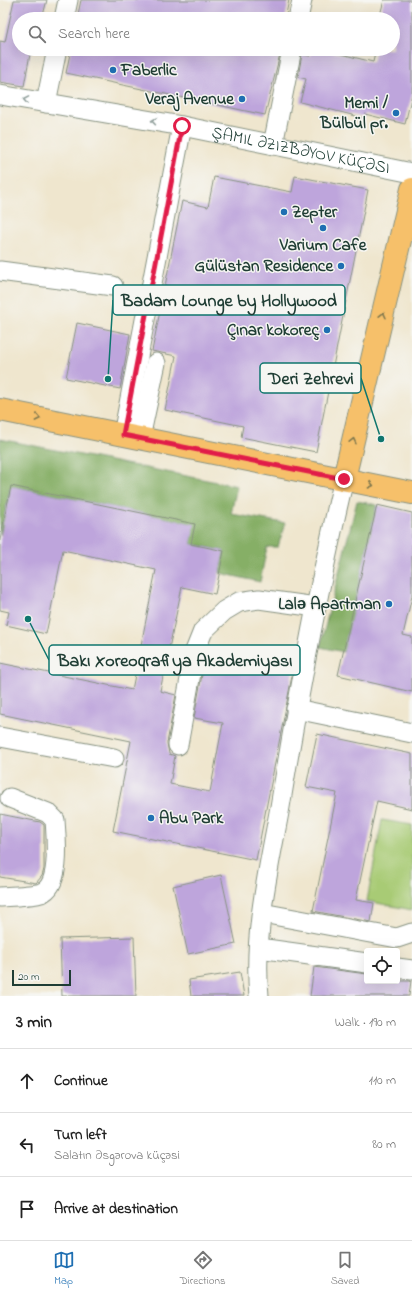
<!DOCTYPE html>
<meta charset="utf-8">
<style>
:root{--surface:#fff;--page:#f6f6f6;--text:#222;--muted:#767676;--line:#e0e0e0;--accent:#1f6fb2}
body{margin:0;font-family:"Indie Flower",sans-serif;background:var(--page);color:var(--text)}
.controls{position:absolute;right:12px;bottom:12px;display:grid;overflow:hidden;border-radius:4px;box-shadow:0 4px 16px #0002}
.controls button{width:36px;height:36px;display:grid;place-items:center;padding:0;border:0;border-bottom:1px solid var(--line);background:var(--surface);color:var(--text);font:20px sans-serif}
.scale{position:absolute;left:12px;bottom:10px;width:59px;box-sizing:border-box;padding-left:4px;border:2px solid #1f3d34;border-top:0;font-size:11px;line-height:14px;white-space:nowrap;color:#1f3d34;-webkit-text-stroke:3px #f6f6f2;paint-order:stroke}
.stop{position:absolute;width:12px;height:12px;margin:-9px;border:3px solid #e11d48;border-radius:50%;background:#fff}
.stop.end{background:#e11d48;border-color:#fff;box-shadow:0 1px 4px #0008}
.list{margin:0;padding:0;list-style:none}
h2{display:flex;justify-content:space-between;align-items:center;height:52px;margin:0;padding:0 16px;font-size:17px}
h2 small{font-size:13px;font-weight:400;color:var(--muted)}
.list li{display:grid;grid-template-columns:26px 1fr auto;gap:12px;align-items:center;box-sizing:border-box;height:64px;padding:0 16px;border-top:1px solid var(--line)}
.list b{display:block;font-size:15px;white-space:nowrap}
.list p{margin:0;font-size:13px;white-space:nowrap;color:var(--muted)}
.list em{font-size:13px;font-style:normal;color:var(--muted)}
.icon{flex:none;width:22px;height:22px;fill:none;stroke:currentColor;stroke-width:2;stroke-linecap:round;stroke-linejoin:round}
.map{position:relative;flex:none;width:412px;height:996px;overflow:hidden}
.search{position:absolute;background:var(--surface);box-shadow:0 4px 16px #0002;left:12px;right:12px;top:12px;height:44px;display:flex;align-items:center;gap:10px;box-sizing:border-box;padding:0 14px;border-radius:22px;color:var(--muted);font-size:15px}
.sheet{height:244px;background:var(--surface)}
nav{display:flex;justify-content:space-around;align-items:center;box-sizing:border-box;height:56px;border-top:1px solid var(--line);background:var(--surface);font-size:11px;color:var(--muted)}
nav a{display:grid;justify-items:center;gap:2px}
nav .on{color:var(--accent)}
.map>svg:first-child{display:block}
.green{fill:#a8cb75;stroke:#648454}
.forest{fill:#86af66;stroke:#52764d}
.building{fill:#bea5dc}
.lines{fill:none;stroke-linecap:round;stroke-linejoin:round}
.minor-casing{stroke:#879281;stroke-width:21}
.major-casing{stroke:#879281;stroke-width:24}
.minor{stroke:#fff;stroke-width:19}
.major{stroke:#f6c06b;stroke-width:22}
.oneway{stroke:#8f9e9a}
.oneway2{stroke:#80784d}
.route{stroke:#e11d48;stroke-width:5}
.poi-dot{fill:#1f6fb2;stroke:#f6f6f2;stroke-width:1.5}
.labels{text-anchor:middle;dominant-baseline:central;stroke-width:3;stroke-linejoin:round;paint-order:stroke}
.poi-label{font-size:17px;font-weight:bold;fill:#1f3d34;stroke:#f6f6f2;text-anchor:end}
.street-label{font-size:17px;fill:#1f3d34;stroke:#f6f6f2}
.leader{fill:none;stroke:#0f766e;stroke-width:1.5}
.callout-dot{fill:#0f766e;stroke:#f6f6f2;stroke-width:1.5}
.callout{fill:#f6f6f2;stroke:#0f766e;stroke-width:1.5}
.callout-label{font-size:18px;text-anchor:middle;font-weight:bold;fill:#1f3d34}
</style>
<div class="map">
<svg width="412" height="996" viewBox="0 0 412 996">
<rect width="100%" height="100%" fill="#f6f6f2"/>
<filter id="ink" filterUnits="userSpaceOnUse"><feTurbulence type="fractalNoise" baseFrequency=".025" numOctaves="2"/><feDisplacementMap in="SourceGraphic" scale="8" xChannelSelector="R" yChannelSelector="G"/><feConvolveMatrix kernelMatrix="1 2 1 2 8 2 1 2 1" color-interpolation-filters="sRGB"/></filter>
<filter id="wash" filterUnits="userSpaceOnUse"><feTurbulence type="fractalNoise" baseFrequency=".012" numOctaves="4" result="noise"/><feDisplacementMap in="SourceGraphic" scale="16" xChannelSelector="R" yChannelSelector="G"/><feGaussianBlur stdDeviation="0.9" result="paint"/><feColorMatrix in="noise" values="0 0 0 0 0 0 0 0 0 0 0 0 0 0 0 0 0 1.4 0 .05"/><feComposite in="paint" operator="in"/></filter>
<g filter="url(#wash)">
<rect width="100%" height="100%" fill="#efe6ce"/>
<polygon class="green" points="382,820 412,825 412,910 367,901"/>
<g class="forest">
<polygon points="0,439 237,486 231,514 285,523 278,547 267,547 260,582 220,573 224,551 191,544 194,524 11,486 0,535"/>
<polygon points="357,501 377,505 344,652 320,647"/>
</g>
<g id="blocks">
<g class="building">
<polygon points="14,0 47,0 42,19 19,19 19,49 31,49 24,86 0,82 0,41 5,42"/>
<polygon points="81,0 289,0 285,19 77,19"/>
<polygon points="384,0 412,0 412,94 405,124 365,114 364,118 300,102 306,79 298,77 302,54 310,56 312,49 321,49 373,62 376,49 393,49 393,19 379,19"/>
<polygon points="71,49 278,49 281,50 265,115 66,73"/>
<polygon points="295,176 368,190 316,452 241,437 243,426 165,410 176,356 152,351 182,201 208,207 214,177 292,192"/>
<polygon points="77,323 130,334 120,389 66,378"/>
<polygon points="11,486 195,524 191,544 224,551 215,594 182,587 160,691 176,695 167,743 169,754 175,756 170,784 210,792 223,723 194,718 206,653 293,671 256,860 113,831 131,741 0,714 0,663 132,690 156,570 63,550 46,634 6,625 9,612 0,610 0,540"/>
<polygon points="377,505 412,513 412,596 403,635 412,637 412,692 338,675"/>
<polygon points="317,734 412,754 412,809 377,801 356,900 374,903 371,922 313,911 337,793 306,787"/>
<polygon points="0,814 40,822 44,825 44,869 42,876 36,883 0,877"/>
<polygon points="221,875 236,944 188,954 173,886"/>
<polygon points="134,937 136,996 62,996 60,939"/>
<polygon points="314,967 367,974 367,981 411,981 409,996 310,996"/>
<polygon points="240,972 244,996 191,996 189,980"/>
</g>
</g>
</g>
<g filter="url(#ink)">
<use href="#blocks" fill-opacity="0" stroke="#879281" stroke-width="1"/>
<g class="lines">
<g class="minor-casing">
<g id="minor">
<polyline points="64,19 68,0"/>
<polyline points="298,19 302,0"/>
<path id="s1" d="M0,95L182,126L412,173"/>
<polyline points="46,103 57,49"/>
<polyline points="273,145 292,49"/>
<polyline points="0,271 113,286"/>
<polyline points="123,435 182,126"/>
<polyline points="140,438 156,363"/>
<polyline points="296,709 412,733"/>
<polyline points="0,737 114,758"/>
<polyline points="178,745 195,651 203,631 224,611 239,602 259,599 316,607"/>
<path d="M0,897C10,896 32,896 41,893C62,885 56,838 55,820L48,813L10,798"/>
<polyline points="262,913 397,938 412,933"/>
<polyline points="259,948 367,963"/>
<polyline points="397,968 412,970"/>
<path d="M259,996C253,933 269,868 280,807C298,697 318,588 344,479"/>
</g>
</g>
<g class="major-casing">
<g id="major">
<polyline points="0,410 412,493"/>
<polyline points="344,479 412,189"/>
</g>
</g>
<use href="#minor" class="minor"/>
<use href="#major" class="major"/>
</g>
<defs><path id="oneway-chevron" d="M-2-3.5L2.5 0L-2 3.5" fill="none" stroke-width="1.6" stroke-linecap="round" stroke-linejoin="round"/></defs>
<g class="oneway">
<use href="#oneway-chevron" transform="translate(26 100) rotate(-170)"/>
<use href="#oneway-chevron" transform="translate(154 121) rotate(-171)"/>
</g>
<g class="oneway2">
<use href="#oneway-chevron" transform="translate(383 315) rotate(-77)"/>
<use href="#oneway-chevron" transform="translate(38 418) rotate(11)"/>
<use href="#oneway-chevron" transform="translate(353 441) rotate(-77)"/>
<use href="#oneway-chevron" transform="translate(371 485) rotate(12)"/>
</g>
</g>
<g class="lines" filter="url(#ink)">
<polyline class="route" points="182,126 123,435 344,479"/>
</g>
<g class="poi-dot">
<circle cx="113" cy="70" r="4"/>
<circle cx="242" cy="99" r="4"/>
<circle cx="396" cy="113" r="4"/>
<circle cx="284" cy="212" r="4"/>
<circle cx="323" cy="228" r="4"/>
<circle cx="341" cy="266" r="4"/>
<circle cx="327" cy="330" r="4"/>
<circle cx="389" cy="604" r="4"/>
<circle cx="151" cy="818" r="4"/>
</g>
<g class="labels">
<g class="poi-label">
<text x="121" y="70" text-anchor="start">Faberlic</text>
<text x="234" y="99">Veraj Avenue</text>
<text x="388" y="103">Memi /<tspan x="388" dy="20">Bülbül pr.</tspan></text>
<text x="292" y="212" text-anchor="start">Zepter</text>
<text x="323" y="245" text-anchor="middle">Varium Cafe</text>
<text x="333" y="266">Gülüstan Residence</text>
<text x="319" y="330">Çınar kokoreç</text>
<text x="381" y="604">Lalә Apartman</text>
<text x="159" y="818" text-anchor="start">Abu Park</text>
</g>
<g class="street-label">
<text stroke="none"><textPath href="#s1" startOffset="306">ŞAMIL ƏZIZBƏYOV KÜÇƏSI</textPath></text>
</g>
</g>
<path class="leader" d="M108 379L113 300M381 439L361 378M28 619L49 660"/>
<g class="callout-dot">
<circle cx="108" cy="379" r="4"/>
<circle cx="381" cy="439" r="4"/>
<circle cx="28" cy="619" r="4"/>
</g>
<g class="callout">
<rect x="113" y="285" width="232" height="30" rx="4"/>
<rect x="260" y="363" width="101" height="30" rx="4"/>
<rect x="49" y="645" width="251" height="30" rx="4"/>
</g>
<g class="callout-label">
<text x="229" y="306">Badam Lounge by Hollywood</text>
<text x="311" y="384">Deri Zehrevi</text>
<text x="175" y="666">Bakı Xoreoqrafiya Akademiyası</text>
</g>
</svg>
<div class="controls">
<button><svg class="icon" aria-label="locate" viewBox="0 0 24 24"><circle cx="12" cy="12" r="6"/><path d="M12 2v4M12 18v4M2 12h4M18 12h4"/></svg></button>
</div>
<div class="scale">20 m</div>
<div class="stop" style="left:182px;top:126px"></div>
<div class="stop end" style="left:344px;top:479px"></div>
<div class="search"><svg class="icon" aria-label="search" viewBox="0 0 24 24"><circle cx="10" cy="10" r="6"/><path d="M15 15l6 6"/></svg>Search here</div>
</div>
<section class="sheet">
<h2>3 min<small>Walk · 190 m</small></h2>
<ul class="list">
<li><svg class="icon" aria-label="ahead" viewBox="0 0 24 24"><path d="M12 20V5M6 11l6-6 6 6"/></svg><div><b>Continue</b></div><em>110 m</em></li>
<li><svg class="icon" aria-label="left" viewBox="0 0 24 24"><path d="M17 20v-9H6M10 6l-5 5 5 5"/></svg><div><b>Turn left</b><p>Salatın Əsgərova küçəsi</p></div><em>80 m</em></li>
<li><svg class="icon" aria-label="arrive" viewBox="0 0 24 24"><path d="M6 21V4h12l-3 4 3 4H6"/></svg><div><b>Arrive at destination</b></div></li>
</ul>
</section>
<nav>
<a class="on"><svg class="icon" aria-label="map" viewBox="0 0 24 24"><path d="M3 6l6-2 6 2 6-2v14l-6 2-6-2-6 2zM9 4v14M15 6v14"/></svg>Map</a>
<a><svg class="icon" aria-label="directions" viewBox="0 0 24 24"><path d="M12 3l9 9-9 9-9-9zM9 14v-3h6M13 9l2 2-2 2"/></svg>Directions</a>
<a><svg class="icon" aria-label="saved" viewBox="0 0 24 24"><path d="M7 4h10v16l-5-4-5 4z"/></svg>Saved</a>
</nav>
